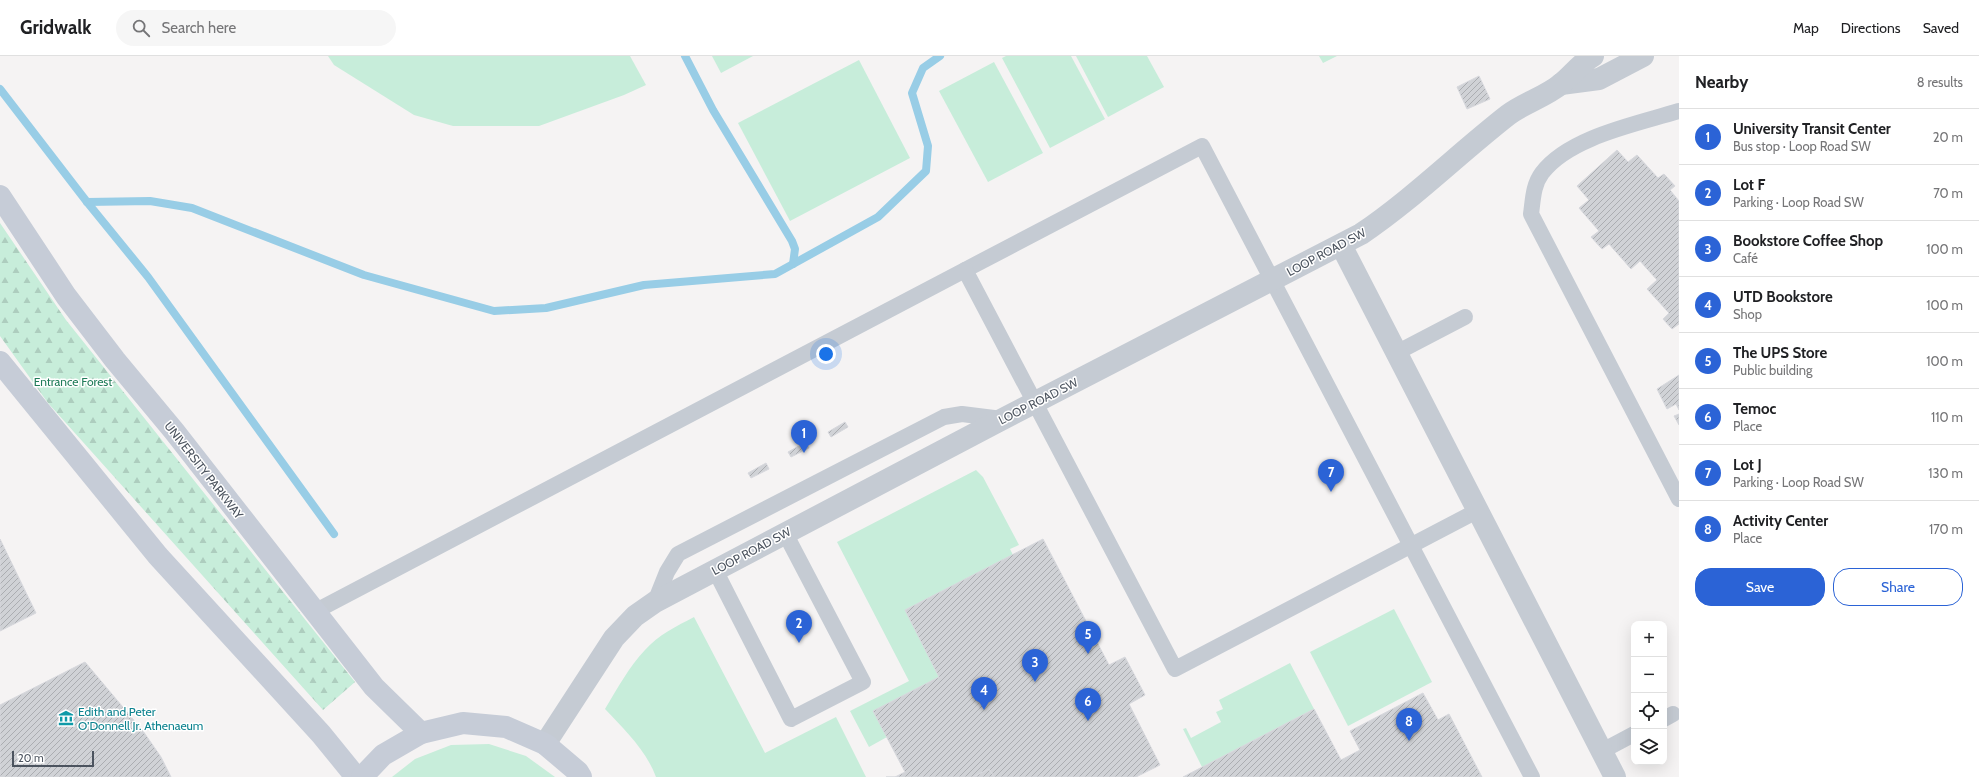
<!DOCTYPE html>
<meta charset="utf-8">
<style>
:root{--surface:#fff;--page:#f6f6f6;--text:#202124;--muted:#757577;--line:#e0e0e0;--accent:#2b63d6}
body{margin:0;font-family:Cabin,sans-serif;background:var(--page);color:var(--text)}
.controls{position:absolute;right:12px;bottom:12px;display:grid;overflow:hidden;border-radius:8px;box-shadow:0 4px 16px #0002}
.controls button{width:36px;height:36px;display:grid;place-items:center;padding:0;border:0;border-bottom:1px solid var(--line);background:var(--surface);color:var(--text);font:20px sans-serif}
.scale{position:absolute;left:12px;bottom:10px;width:82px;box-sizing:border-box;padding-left:4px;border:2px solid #4c545f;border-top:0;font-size:11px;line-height:14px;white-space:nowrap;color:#4c545f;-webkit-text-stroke:3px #fff;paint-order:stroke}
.you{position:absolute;left:826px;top:298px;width:14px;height:14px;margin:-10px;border:3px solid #fff;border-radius:50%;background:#1a73e8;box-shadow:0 0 0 6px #1a73e833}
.badge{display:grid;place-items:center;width:26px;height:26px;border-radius:50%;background:var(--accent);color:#fff;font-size:13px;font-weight:700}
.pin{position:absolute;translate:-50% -33px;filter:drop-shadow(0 1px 2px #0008)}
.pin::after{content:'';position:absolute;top:21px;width:14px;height:12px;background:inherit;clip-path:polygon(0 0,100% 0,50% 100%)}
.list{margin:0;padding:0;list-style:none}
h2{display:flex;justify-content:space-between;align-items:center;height:52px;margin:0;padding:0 16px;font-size:17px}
h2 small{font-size:13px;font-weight:400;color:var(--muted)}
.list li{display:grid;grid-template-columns:26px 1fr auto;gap:12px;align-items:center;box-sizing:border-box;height:56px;padding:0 16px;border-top:1px solid var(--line)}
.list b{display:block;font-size:15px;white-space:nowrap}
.list p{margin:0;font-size:13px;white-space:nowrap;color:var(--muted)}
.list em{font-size:13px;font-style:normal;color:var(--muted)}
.actions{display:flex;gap:8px;padding:12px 16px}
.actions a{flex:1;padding:9px 0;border:1px solid var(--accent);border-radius:16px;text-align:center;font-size:14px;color:var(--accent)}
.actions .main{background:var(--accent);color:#fff}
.icon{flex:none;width:22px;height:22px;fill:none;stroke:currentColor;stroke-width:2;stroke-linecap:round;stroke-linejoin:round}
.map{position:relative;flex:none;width:1679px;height:721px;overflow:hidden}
header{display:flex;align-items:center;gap:24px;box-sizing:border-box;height:56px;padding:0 20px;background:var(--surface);border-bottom:1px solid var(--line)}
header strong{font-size:19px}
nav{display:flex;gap:22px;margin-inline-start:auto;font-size:14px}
.search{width:280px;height:36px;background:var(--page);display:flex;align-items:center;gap:10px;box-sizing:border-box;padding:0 14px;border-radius:22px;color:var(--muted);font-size:15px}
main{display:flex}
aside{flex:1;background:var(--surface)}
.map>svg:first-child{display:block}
.green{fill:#c7edda}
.forest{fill:url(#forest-firs)}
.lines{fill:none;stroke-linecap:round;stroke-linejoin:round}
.stream{stroke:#98cde6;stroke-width:8}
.building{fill:url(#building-hatch);stroke:#d7d8dd}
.lane{stroke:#c5cbd3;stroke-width:16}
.street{stroke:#c5cbd3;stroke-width:22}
.secondary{stroke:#c6ccd7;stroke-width:22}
.labels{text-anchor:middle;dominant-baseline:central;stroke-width:3;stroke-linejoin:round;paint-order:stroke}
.street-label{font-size:12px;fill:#4c545f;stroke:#fff}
.park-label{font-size:12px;fill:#207c59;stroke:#fff}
.culture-label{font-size:12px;fill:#0d838f;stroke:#fff;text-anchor:start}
</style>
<header>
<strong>Gridwalk</strong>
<div class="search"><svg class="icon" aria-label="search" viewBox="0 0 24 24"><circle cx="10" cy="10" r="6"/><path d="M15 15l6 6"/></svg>Search here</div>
<nav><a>Map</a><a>Directions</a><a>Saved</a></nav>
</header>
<main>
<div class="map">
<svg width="1679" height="721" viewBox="0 0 1679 721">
<defs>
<pattern id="forest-firs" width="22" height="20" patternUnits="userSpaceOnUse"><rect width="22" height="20" fill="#c7edda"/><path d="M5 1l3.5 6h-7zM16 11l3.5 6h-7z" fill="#adcdbe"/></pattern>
<pattern id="building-hatch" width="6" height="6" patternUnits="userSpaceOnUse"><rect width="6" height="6" fill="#d0d2d6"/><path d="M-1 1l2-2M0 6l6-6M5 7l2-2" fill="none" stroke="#abadb1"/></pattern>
</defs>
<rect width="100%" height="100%" fill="#f5f3f3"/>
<g class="green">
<polygon points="328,0 630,0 646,29 624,39 539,70 453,70 414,59 334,9"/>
<polygon points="712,0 753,0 721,17"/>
<polygon points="1006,0 1071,0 1105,63 1050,92 1002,2"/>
<polygon points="1076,0 1147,0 1164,31 1108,61"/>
<polygon points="1319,0 1337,0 1323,7"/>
<polygon points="859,4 910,102 790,165 738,67"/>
<polygon points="994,6 1043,97 988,126 939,35"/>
<polygon points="976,414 983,421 1019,489 1010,493 1013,499 905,554 939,621 873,655 887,681 869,691 850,655 909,625 837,486"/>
<polygon points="1394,553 1432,626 1348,670 1310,596"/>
<path d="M694,561L765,697L836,661L866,721H656C646,694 624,673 605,653C617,633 629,611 645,594C658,579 677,570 694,561Z"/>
<polygon points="1290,607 1314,653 1202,711 1183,673 1186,672 1191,682 1221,666 1216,656 1223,653 1219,644"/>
<polygon points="489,688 526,700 555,721 392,721 415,703 451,689"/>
</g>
<polygon class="forest" points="0,167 66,264 355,626 323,654 48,347 0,280"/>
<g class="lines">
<g class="stream">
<polyline points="685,0 713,54 792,185 795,193 793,208"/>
<polyline points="0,33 87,146 148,221 334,478"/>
<polyline points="87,146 150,145 192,152 364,219 494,255 546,252 644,229 775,218 878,161 926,115 928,90 912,37 923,12 940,0"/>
</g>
</g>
<g class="building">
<polygon points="1479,20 1490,43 1467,53 1457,31"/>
<polygon points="1617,94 1628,106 1637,99 1658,122 1664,118 1675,130 1670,134 1679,145 1679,268 1672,273 1663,263 1669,257 1647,233 1657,224 1640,205 1631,213 1609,188 1602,193 1591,181 1599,175 1579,152 1589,144 1577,130"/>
<polygon points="1679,319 1679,354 1676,348 1667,353 1657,333"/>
<polygon points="1679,358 1679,369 1674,360"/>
<polygon points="845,366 848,371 831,381 828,376"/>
<polygon points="806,386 809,392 791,401 788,396"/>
<polygon points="766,407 769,413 751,422 748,417"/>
<polygon points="0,483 36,557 0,575"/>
<polygon points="1043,483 1109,609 1125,601 1145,639 1129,648 1160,709 1136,721 994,721 989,713 973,721 886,721 895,721 905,716 873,655 939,621 905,554"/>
<polygon points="85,606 143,675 161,701 171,721 0,721 0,649"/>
<polygon points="1423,637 1438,664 1449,658 1482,721 1183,721 1314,653 1341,704 1360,694 1350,675"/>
<polygon points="989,713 994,721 973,721"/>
</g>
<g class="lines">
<g class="lane">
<path d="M1679,55C1637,68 1569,81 1542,117C1533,129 1533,144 1531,158L1679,443"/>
<polyline points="965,214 1202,90 1532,721"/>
<polyline points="1396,297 1465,261"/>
<polyline points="715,514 791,663 863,626 785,477"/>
<polyline points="655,546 667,516 678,498 944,361 962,358 1002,363"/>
<polyline points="314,556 965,214 1175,613 1477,455"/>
<polyline points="1664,663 1673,658"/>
<polyline points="1602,695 1634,678"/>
</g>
<g class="street">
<polyline points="1561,28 1599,23 1643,0"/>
<polyline points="1341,189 1615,721"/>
<path d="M545,688L614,582L635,560L655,546L997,366L1361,178C1413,143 1458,98 1508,59C1524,47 1545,41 1561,28C1572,19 1581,7 1593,0"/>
</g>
<g class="secondary">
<polyline points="0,140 66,240 115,304 174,375 374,631 421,677"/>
<polyline points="0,306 158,500 321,678 356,721"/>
<polyline points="362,721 383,699 421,677 463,667 506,671 545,688 578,716 581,721"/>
</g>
</g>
<defs>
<g id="museum-bare" transform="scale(1.2)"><path d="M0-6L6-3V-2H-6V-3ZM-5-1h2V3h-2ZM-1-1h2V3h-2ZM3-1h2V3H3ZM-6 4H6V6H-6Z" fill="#0f9aa8" stroke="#fff" stroke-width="2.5" paint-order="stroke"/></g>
</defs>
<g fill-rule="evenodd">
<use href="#museum-bare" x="66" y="662"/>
</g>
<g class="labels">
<g class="street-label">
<text transform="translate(1326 196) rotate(-28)">LOOP ROAD SW</text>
<text transform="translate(1038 345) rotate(-27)">LOOP ROAD SW</text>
<text transform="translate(204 414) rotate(52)">UNIVERSITY PARKWAY</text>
<text transform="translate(751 495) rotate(-28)">LOOP ROAD SW</text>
</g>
<g class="park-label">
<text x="73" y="325">Entrance Forest</text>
</g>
<g class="culture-label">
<text x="78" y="655">Edith and Peter<tspan x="78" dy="14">O’Donnell Jr. Athenaeum</tspan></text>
</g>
</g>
</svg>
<div class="controls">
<button>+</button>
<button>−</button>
<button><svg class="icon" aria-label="locate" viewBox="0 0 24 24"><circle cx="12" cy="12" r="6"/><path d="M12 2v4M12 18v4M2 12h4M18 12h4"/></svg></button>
<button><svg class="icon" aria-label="layers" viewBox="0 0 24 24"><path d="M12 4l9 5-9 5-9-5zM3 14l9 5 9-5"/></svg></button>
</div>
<div class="scale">20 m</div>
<div class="you"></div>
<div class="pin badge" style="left:804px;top:397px">1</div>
<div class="pin badge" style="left:799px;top:587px">2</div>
<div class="pin badge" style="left:1035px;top:626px">3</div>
<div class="pin badge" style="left:984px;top:654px">4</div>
<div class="pin badge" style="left:1088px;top:598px">5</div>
<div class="pin badge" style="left:1088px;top:665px">6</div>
<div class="pin badge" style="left:1331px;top:436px">7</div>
<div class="pin badge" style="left:1409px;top:685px">8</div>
</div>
<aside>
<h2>Nearby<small>8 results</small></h2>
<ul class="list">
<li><span class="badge">1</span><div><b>University Transit Center</b><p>Bus stop · Loop Road SW</p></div><em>20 m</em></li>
<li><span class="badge">2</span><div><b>Lot F</b><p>Parking · Loop Road SW</p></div><em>70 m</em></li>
<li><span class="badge">3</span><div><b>Bookstore Coffee Shop</b><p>Café</p></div><em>100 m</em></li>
<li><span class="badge">4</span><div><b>UTD Bookstore</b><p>Shop</p></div><em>100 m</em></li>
<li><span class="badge">5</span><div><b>The UPS Store</b><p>Public building</p></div><em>100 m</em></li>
<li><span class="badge">6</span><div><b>Temoc</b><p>Place</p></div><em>110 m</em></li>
<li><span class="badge">7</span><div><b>Lot J</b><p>Parking · Loop Road SW</p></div><em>130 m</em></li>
<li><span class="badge">8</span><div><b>Activity Center</b><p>Place</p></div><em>170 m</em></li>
</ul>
<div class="actions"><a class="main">Save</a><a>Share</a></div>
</aside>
</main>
